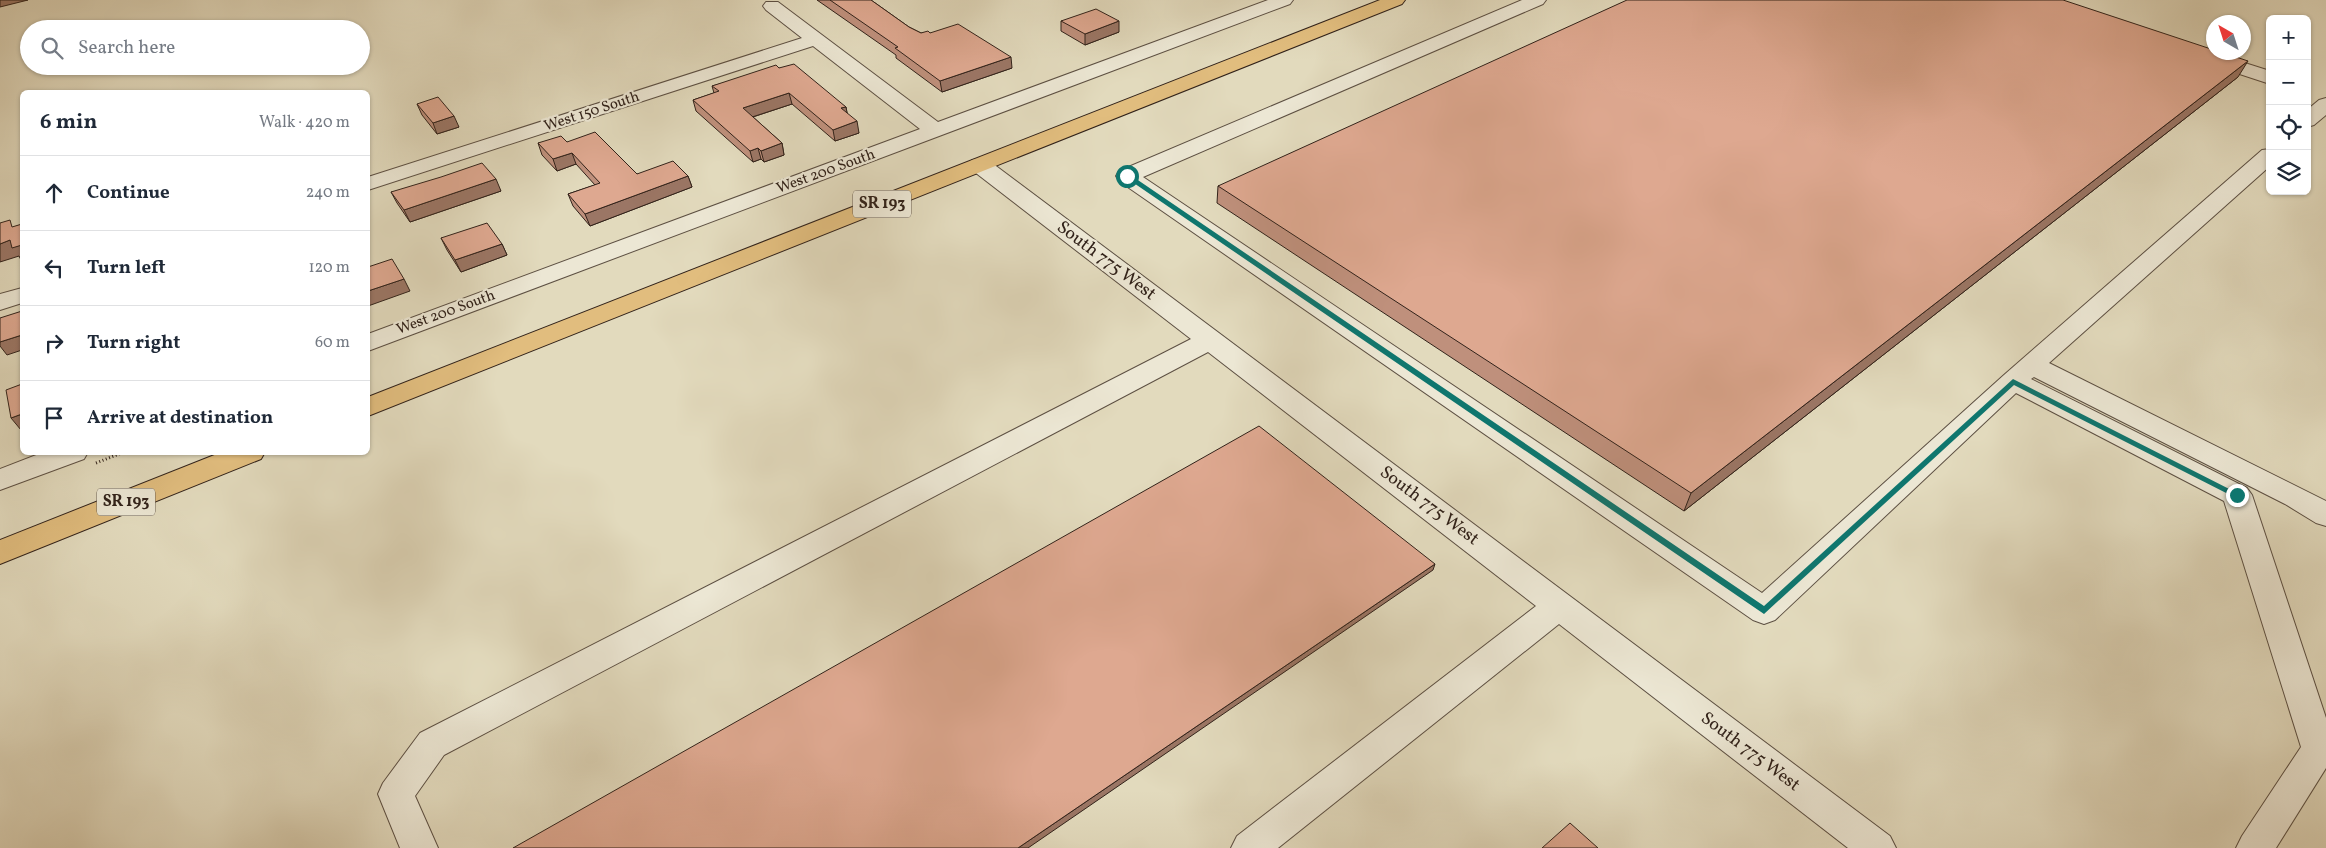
<!DOCTYPE html>
<meta charset="utf-8">
<style>
:root{--surface:#fff;--page:#f2f2f3;--text:#1f2937;--muted:#747a83;--line:#e0e1e3}
body{margin:0;font-family:Vollkorn,serif;background:var(--page);color:var(--text)}
.controls{position:absolute;right:15px;top:15px;display:grid;overflow:hidden;border-radius:8px;box-shadow:0 1px 4px #0004}
.controls button{width:45px;height:45px;display:grid;place-items:center;padding:0;border:0;border-bottom:1px solid var(--line);background:var(--surface);color:var(--text);font:25px sans-serif}
.compass{position:absolute;left:2206px;top:15px;width:45px;height:45px;border-radius:50%;background:var(--surface);box-shadow:0 1px 4px #0004;rotate:321deg}
.stop{position:absolute;width:15px;height:15px;margin:-11px;border:4px solid #0f766e;border-radius:50%;background:#fff}
.stop.end{background:#0f766e;border-color:#fff;box-shadow:0 1px 5px #0008}
.list{margin:0;padding:0;list-style:none}
h2{display:flex;justify-content:space-between;align-items:center;height:65px;margin:0;padding:0 20px;font-size:21px}
h2 small{font-size:16px;font-weight:400;color:var(--muted)}
.list li{display:grid;grid-template-columns:32px 1fr auto;gap:15px;align-items:center;box-sizing:border-box;height:75px;padding:0 20px;border-top:1px solid var(--line)}
.list b{display:block;font-size:19px;white-space:nowrap}
.list em{font-size:16px;font-style:normal;color:var(--muted)}
.icon{flex:none;width:28px;height:28px;fill:none;stroke:currentColor;stroke-width:2;stroke-linecap:round;stroke-linejoin:round}
.map{position:relative;flex:none;width:2326px;height:848px;overflow:hidden}
.search{position:absolute;background:var(--surface);box-shadow:0 1px 4px #0004;left:20px;top:20px;width:350px;height:55px;display:flex;align-items:center;gap:12px;box-sizing:border-box;padding:0 18px;border-radius:28px;color:var(--muted);font-size:19px}
.panel{position:absolute;background:var(--surface);box-shadow:0 1px 4px #0004;left:20px;top:90px;width:350px;height:365px;border-radius:8px}
.map>svg:first-child{display:block}
.lines{fill:none;stroke-linecap:round;stroke-linejoin:round}
.minor-casing{stroke:#5d5043;stroke-width:2}
.major-casing{stroke:#31221a;stroke-width:2}
.path{stroke:#31221a;stroke-width:3;stroke-dasharray:1 2.5;stroke-linecap:butt}
.minor{fill:#ece7d4;fill-rule:evenodd}
.major{fill:#e1bd7e;fill-rule:evenodd}
.wall{fill:#bf907c;stroke:#31221a}
.shaded-wall{fill:#9b7665;stroke:#31221a}
.building{fill:#dea890;stroke:#31221a}
.route{fill:#0f766e}
.labels{text-anchor:middle;dominant-baseline:central;stroke-width:4.5;stroke-linejoin:round;paint-order:stroke}
.far-street-label{font-size:15px;fill:#31221a;stroke:#ece7d4}
.shield{fill:#ece7d4;stroke:#695d52;stroke-width:1}
.shield-label{font-size:16px;font-weight:bold;fill:#31221a}
.street-label{font-size:18px;fill:#31221a;stroke:#ece7d4}
</style>
<div class="map">
<svg width="2326" height="848" viewBox="0 0 2326 848">
<rect width="100%" height="100%" fill="#e2dabd"/>
<filter id="stains"><feTurbulence type="fractalNoise" baseFrequency=".004" numOctaves="4"/><feColorMatrix values="0 0 0 0 .2 0 0 0 0 .09 0 0 0 0 .02 0 0 0 .5 -.17"/></filter>
<radialGradient id="worn" r=".72"><stop offset=".6" stop-color="#630" stop-opacity="0"/><stop offset="1" stop-color="#630" stop-opacity=".3"/></radialGradient>
<g class="lines">
<g class="minor-casing">
<g id="minor">
<polygon points="1268,0 1293,0 1290,4 368,351 368,334 920,129 813,46 368,190 368,177 802,38 766,10 763,6 766,2 778,2 938,122"/>
<polygon points="1522,0 1546,0 1543,4 1143,177 1762,593 2004,375 2262,150 2270,149 2270,166 2049,363 2326,501 2326,526 2316,523 2285,504 2034,377 2031,379 2247,488 2252,495 2326,718 2326,768 2276,848 2236,848 2242,836 2301,747 2224,501 2016,393 1775,620 1764,624 1753,620 1119,181 1116,176 1119,171"/>
<polygon points="2207,51 2270,71 2270,84 2200,61 2197,57 2200,53"/>
<polygon points="2326,98 2326,115 2314,125 2307,127 2307,110 2319,100"/>
<polygon points="980,159 988,160 1890,836 1896,848 1848,848 1559,624 1278,848 1231,848 1237,836 1536,606 1208,352 444,755 415,796 438,848 400,848 378,794 383,783 420,733 1191,339 972,170 969,165 972,160"/>
<polygon points="22,288 22,303 0,310 0,294"/>
<polygon points="44,452 88,452 84,459 0,490 0,469"/>
</g>
</g>
<g class="major-casing">
<g id="major">
<polygon points="1380,0 1405,0 1402,4 368,416 368,397"/>
<polygon points="222,452 265,452 261,459 0,564 0,540"/>
</g>
</g>
<polyline class="path" points="96,463 124,452"/>
<use href="#minor" class="minor"/>
<use href="#major" class="major"/>
</g>
<g class="wall">
<polygon points="817,0 871,0 909,27 921,33 930,33 1012,68 942,92 896,58 896,55"/>
<polygon points="1061,21 1119,32 1085,45 1061,31"/>
<polygon points="779,68 846,107 847,113 859,133 835,141 792,104 753,117 782,143 784,155 764,162 761,159 753,162 696,111 693,100 714,93 712,86"/>
<polygon points="2238,77 1684,511 1217,203 1218,186"/>
<polygon points="417,104 459,127 437,134 422,115"/>
<polygon points="567,142 637,174 688,176 692,187 590,226 573,206 568,194 595,185 576,164 557,171 542,155 538,143"/>
<polygon points="501,191 410,222 397,203 391,192"/>
<polygon points="441,238 502,244 507,255 461,272 447,250"/>
</g>
<g class="shaded-wall">
<polygon points="0,0 28,0 0,7"/>
<polygon points="1119,21 1119,32 1085,45 1085,34"/>
<polygon points="1011,57 1012,68 942,92 940,81"/>
<polygon points="2248,61 2238,77 1684,511 1691,493"/>
<polygon points="789,93 792,104 746,119 743,108"/>
<polygon points="846,107 848,118 841,108"/>
<polygon points="454,116 459,127 437,134 433,123"/>
<polygon points="857,121 859,133 835,141 833,130"/>
<polygon points="782,143 784,155 764,162 761,151"/>
<polygon points="758,148 761,159 753,162 750,151"/>
<polygon points="572,153 576,164 557,171 553,159"/>
<polygon points="688,176 692,187 590,226 585,214"/>
<polygon points="496,179 501,191 410,222 404,210"/>
<polygon points="10,240 22,245 22,262 19,256 0,262 0,244"/>
<polygon points="502,244 507,255 461,272 455,260"/>
<polygon points="404,279 410,291 368,306 368,291"/>
<polygon points="22,335 22,350 7,355 0,346 0,342"/>
<polygon points="22,414 22,430 21,430 11,418"/>
<polygon points="1435,564 1433,570 1028,848 1018,848"/>
</g>
<g class="building">
<polygon points="830,0 871,0 909,27 921,33 928,31 930,33 958,24 1011,57 940,81 895,48 898,47"/>
<polygon points="1627,0 2063,0 2214,50 2214,52 2221,52 2248,61 1691,493 1218,186"/>
<polygon points="1096,9 1119,21 1085,34 1061,21"/>
<polygon points="794,64 846,107 841,108 857,121 833,130 789,93 743,108 782,143 761,151 758,148 750,151 693,100 719,91 712,86 776,65 779,68"/>
<polygon points="438,97 454,116 433,123 417,104"/>
<polygon points="595,132 637,174 673,161 688,176 585,214 568,194 600,183 572,153 553,159 538,143 561,136 567,142"/>
<polygon points="482,163 496,179 404,210 391,192 441,177"/>
<polygon points="10,220 12,227 22,224 22,245 12,248 10,240 0,244 0,223"/>
<polygon points="487,223 502,244 455,260 441,238"/>
<polygon points="392,259 404,279 368,291 368,267"/>
<polygon points="22,311 22,335 0,342 0,318"/>
<polygon points="22,384 22,414 11,418 6,390"/>
<polygon points="1259,426 1435,564 1018,848 513,848"/>
<polygon points="1570,823 1598,848 1542,848"/>
</g>
<polygon class="route" points="1125,174 1129,174 1764,606 2013,379 2241,495 2234,497 2014,385 1764,614 1125,177"/>
<g class="labels">
<g class="far-street-label">
<text transform="translate(592 112) rotate(-18)">West 150 South</text>
<text transform="translate(826 172) rotate(-20)">West 200 South</text>
<text transform="translate(446 313) rotate(-20)">West 200 South</text>
</g>
<g class="shield">
<rect x="853" y="190.5" width="58" height="27" rx="4"/>
<rect x="97" y="488.5" width="58" height="27" rx="4"/>
</g>
<g class="shield-label">
<text x="882" y="204">SR 193</text>
<text x="126" y="502">SR 193</text>
</g>
<g class="street-label">
<text transform="translate(1106 261) rotate(37)">South 775 West</text>
<text transform="translate(1429 506) rotate(37)">South 775 West</text>
<text transform="translate(1750 752) rotate(37)">South 775 West</text>
</g>
</g>
<rect width="100%" height="100%" filter="url(#stains)"/>
<rect width="100%" height="100%" fill="url(#worn)"/>
</svg>
<div class="controls">
<button>+</button>
<button>−</button>
<button><svg class="icon" aria-label="locate" viewBox="0 0 24 24"><circle cx="12" cy="12" r="6"/><path d="M12 2v4M12 18v4M2 12h4M18 12h4"/></svg></button>
<button><svg class="icon" aria-label="layers" viewBox="0 0 24 24"><path d="M12 4l9 5-9 5-9-5zM3 14l9 5 9-5"/></svg></button>
</div>
<svg class="compass" viewBox="-18 -18 36 36"><path d="M0-13l5 13h-10z" fill="#e53935"/><path d="M0 13l5-13h-10z" fill="#747a83"/></svg>
<div class="stop" style="left:1127px;top:176px"></div>
<div class="stop end" style="left:2237px;top:495px"></div>
<div class="search"><svg class="icon" aria-label="search" viewBox="0 0 24 24"><circle cx="10" cy="10" r="6"/><path d="M15 15l6 6"/></svg>Search here</div>
<section class="panel">
<h2>6 min<small>Walk · 420 m</small></h2>
<ul class="list">
<li><svg class="icon" aria-label="ahead" viewBox="0 0 24 24"><path d="M12 20V5M6 11l6-6 6 6"/></svg><div><b>Continue</b></div><em>240 m</em></li>
<li><svg class="icon" aria-label="left" viewBox="0 0 24 24"><path d="M17 20v-9H6M10 6l-5 5 5 5"/></svg><div><b>Turn left</b></div><em>120 m</em></li>
<li><svg class="icon" aria-label="right" viewBox="0 0 24 24"><path d="M7 20v-9h11M14 6l5 5-5 5"/></svg><div><b>Turn right</b></div><em>60 m</em></li>
<li><svg class="icon" aria-label="arrive" viewBox="0 0 24 24"><path d="M6 21V4h12l-3 4 3 4H6"/></svg><div><b>Arrive at destination</b></div></li>
</ul>
</section>
</div>
